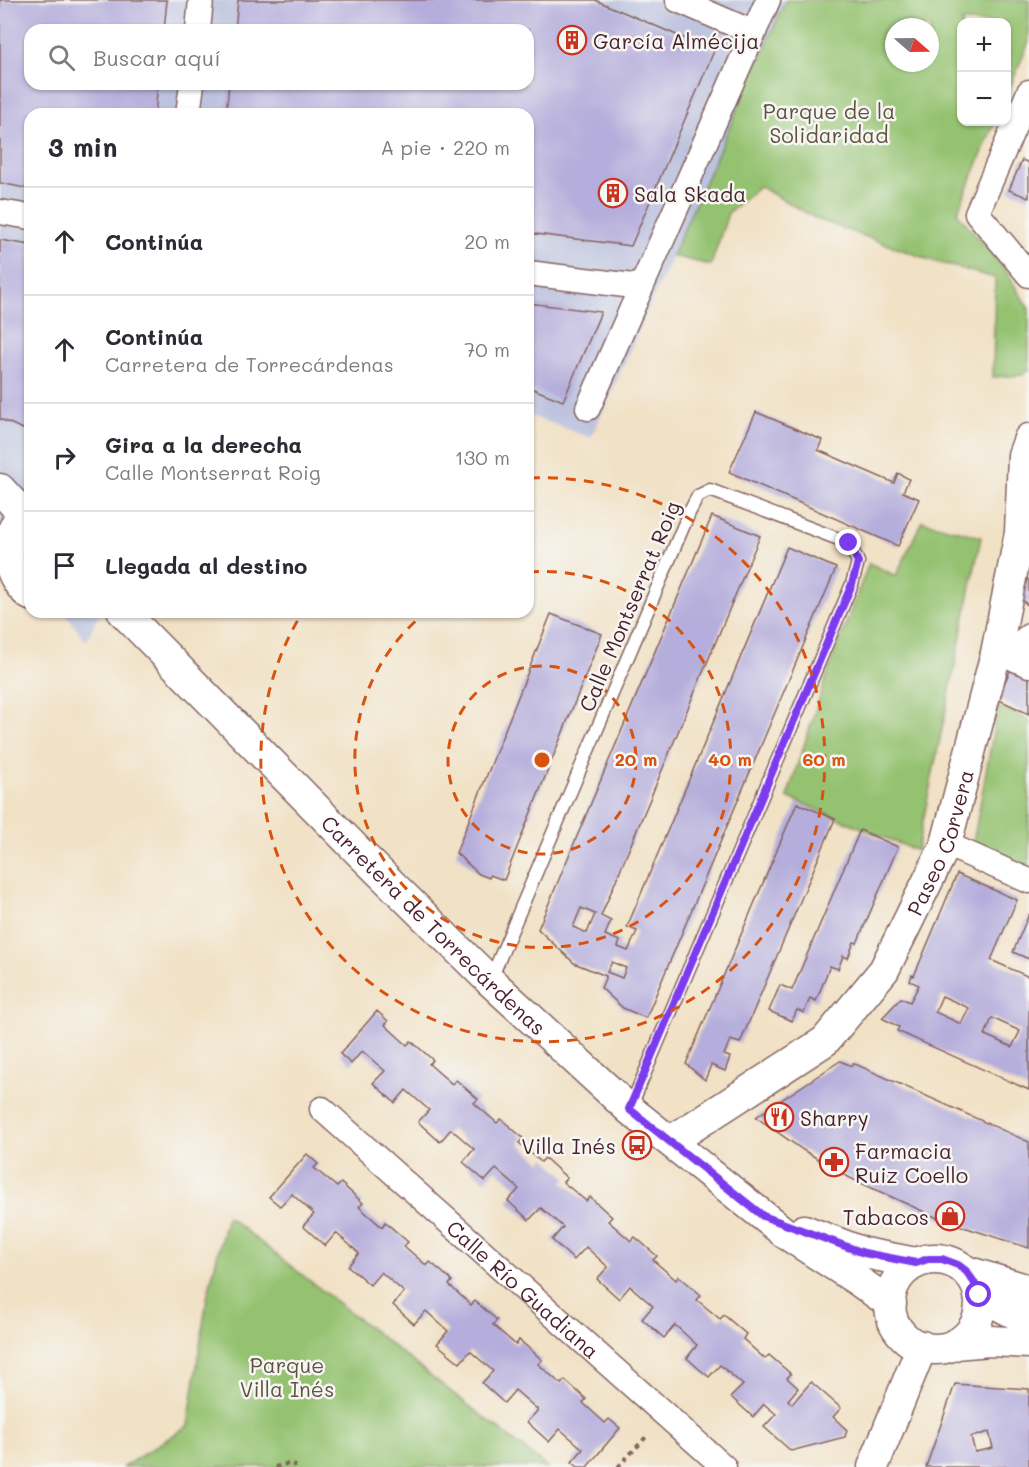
<!DOCTYPE html>
<html lang="es">
<meta charset="utf-8">
<style>
:root{--surface:#fff;--page:#f2f2f3;--text:#2b2b33;--muted:#7c7c81;--line:#e1e1e2}
body{margin:0;font-family:Mali,sans-serif;background:var(--page);color:var(--text)}
.controls{position:absolute;right:18px;top:18px;display:grid;overflow:hidden;border-radius:12px;box-shadow:0 2px 4px #0004}
.controls button{width:54px;height:54px;display:grid;place-items:center;padding:0;border:0;border-bottom:2px solid var(--line);background:var(--surface);color:var(--text);font:30px sans-serif}
.compass{position:absolute;left:885px;top:18px;width:54px;height:54px;border-radius:50%;background:var(--surface);box-shadow:0 2px 4px #0004;rotate:110deg}
.stop{position:absolute;width:18px;height:18px;margin:-14px;border:4px solid #7c3aed;border-radius:50%;background:#fff}
.stop.end{background:#7c3aed;border-color:#fff;box-shadow:0 2px 6px #0008}
.list{margin:0;padding:0;list-style:none}
h2{display:flex;justify-content:space-between;align-items:center;height:78px;margin:0;padding:0 24px;font-size:26px}
h2 small{font-size:20px;font-weight:400;color:var(--muted)}
.list li{display:grid;grid-template-columns:39px 1fr auto;gap:18px;align-items:center;box-sizing:border-box;height:108px;padding:0 24px;border-top:2px solid var(--line)}
.list b{display:block;font-size:22px;white-space:nowrap}
.list p{margin:0;font-size:20px;white-space:nowrap;color:var(--muted)}
.list em{font-size:20px;font-style:normal;color:var(--muted)}
.icon{flex:none;width:33px;height:33px;fill:none;stroke:currentColor;stroke-width:2;stroke-linecap:round;stroke-linejoin:round}
.map{position:relative;flex:none;width:1029px;height:1467px;overflow:hidden}
.search{position:absolute;background:var(--surface);box-shadow:0 2px 4px #0004;left:24px;top:24px;width:510px;height:66px;display:flex;align-items:center;gap:15px;box-sizing:border-box;padding:0 21px;border-radius:18px;color:var(--muted);font-size:22px}
.panel{position:absolute;background:var(--surface);box-shadow:0 2px 4px #0004;left:24px;top:108px;width:510px;height:510px;border-radius:18px}
.map>svg:first-child{display:block}
.industrial{fill:#bdc3de;fill-rule:evenodd}
.green{fill:#95c271;stroke:#70704e;stroke-width:1.5;fill-rule:evenodd}
.building{fill:#b5addb;fill-rule:evenodd}
.lines{fill:none;stroke-linecap:round;stroke-linejoin:round}
.service-casing{stroke:#846361;stroke-width:15}
.minor-casing{stroke:#846361;stroke-width:27}
.tertiary-casing{stroke:#846361;stroke-width:33}
.path{stroke:#846361;stroke-width:4;stroke-dasharray:4.5 4.5;stroke-linecap:butt}
.service{stroke:#fff;stroke-width:12}
.minor{stroke:#fff;stroke-width:24}
.tertiary{stroke:#fff;stroke-width:30}
.route{stroke:#7c3aed;stroke-width:8}
.ring{fill:none;stroke:#d8530f;stroke-width:3;stroke-dasharray:10 8}
.labels{text-anchor:middle;dominant-baseline:central;stroke-width:5;stroke-linejoin:round;paint-order:stroke}
.poi-label{font-size:21px;fill:#4a1f2b;stroke:#f6f6f2;text-anchor:start}
.park-label{font-size:21px;fill:#605040;stroke:#f6f6f2}
.street-label{font-size:21px;fill:#4a1f2b;stroke:#f6f6f2}
.centre{fill:#d8530f;stroke:#f6f6f2;stroke-width:3}
.ring-label{font-size:18px;text-anchor:middle;font-weight:bold;fill:#d8530f;stroke:#f6f6f2;stroke-width:5;stroke-linejoin:round;paint-order:stroke}
</style>
<div class="map">
<svg width="1029" height="1467" viewBox="0 0 1029 1467">
<rect width="100%" height="100%" fill="#f6f6f2"/>
<filter id="ink" filterUnits="userSpaceOnUse"><feTurbulence type="fractalNoise" baseFrequency=".0167" numOctaves="2"/><feDisplacementMap in="SourceGraphic" scale="12" xChannelSelector="R" yChannelSelector="G"/><feConvolveMatrix kernelMatrix="1 2 1 2 8 2 1 2 1" color-interpolation-filters="sRGB"/></filter>
<filter id="wash" filterUnits="userSpaceOnUse"><feTurbulence type="fractalNoise" baseFrequency=".008" numOctaves="4" result="noise"/><feDisplacementMap in="SourceGraphic" scale="24" xChannelSelector="R" yChannelSelector="G"/><feGaussianBlur stdDeviation="1.35" result="paint"/><feColorMatrix in="noise" values="0 0 0 0 0 0 0 0 0 0 0 0 0 0 0 0 0 1.4 0 .05"/><feComposite in="paint" operator="in"/></filter>
<g filter="url(#wash)">
<rect width="100%" height="100%" fill="#f1e1c5"/>
<g class="industrial">
<path d="M0,0H786L591,438L528,415V114H30V567L0,541ZM30,30H528V84H30Z"/>
<polygon points="64,612 100,612 86,641"/>
</g>
<g class="green">
<path d="M786,0H1029V41L1007,95L1006,22H962V122H995L957,213L1002,265L1029,309V370L1022,375L993,377L995,278L933,261L817,219L759,186L728,213L711,265L672,256ZM894,27H930V63H894Z"/>
<polygon points="922,521 981,537 917,851 787,797 831,663 869,563 896,576"/>
<polygon points="998,706 1029,720 1029,868 973,843"/>
<polygon points="227,1216 547,1467 123,1467 188,1426 207,1298"/>
</g>
<g id="blocks">
<g class="building">
<polygon points="0,0 167,0 164,30 30,30 30,84 158,84 155,114 30,114 30,189 0,183"/>
<polygon points="238,0 595,0 714,51 631,246 528,233 528,114 226,114 229,84 528,84 528,30 235,30"/>
<polygon points="1022,160 1029,163 1029,198 1009,190"/>
<polygon points="0,240 30,245 30,432 0,419"/>
<polygon points="528,303 601,312 563,401 528,387"/>
<polygon points="756,412 822,440 818,450 894,483 898,473 909,479 903,492 919,499 898,546 729,472"/>
<path d="M712,516L760,536L601,916L611,921L605,935L620,941L618,947L628,951L637,931L627,927L787,547L836,568L646,1018L623,1008L601,988L606,976L574,963L538,929ZM581,908L595,914L587,933L573,927ZM612,962L626,968L622,978L607,972Z"/>
<polygon points="1027,578 1029,581 1029,607 1019,596"/>
<polygon points="551,614 602,634 504,880 490,875 489,878 479,874 456,853"/>
<polygon points="1011,669 1029,677 1029,714 997,699"/>
<polygon points="797,803 835,819 740,1043 730,1040 724,1055 730,1057 725,1071 711,1065 705,1080 686,1064"/>
<polygon points="860,830 898,847 857,943 854,942 848,958 843,956 838,969 830,966 816,1001 810,998 804,1013 797,1010 792,1021 769,1011 780,985 792,990"/>
<path d="M957,874L1017,900L991,960L1029,977V1090L897,1031L899,1027L882,1018L901,998L910,1002L919,985L910,981L912,975L914,976ZM942,996L969,1008L961,1024L935,1012ZM992,1018L1020,1031L1012,1047L985,1035Z"/>
<polygon points="1029,914 1029,959 1013,952"/>
<polygon points="377,1011 388,1021 385,1025 407,1045 411,1041 433,1060 429,1064 452,1084 456,1080 478,1099 474,1103 497,1123 501,1119 523,1138 519,1143 541,1162 545,1158 567,1178 563,1182 586,1201 590,1197 612,1217 608,1221 631,1241 635,1237 657,1256 653,1260 676,1280 679,1276 701,1295 697,1300 720,1319 724,1315 746,1334 743,1339 765,1359 769,1355 791,1374 787,1378 798,1388 788,1400 792,1404 811,1382 841,1408 833,1417 847,1430 845,1437 791,1451 764,1427 776,1414 764,1404 753,1417 731,1397 743,1385 720,1365 709,1377 698,1368 687,1358 697,1345 675,1325 664,1338 642,1319 653,1306 630,1286 619,1299 597,1279 608,1267 586,1247 574,1260 552,1240 563,1227 541,1208 529,1220 508,1201 519,1189 496,1169 485,1181 463,1162 474,1149 451,1129 440,1142 418,1122 429,1110 406,1090 395,1103 373,1083 385,1071 362,1051 351,1064 340,1054"/>
<polygon points="840,1061 852,1066 853,1063 1029,1142 1029,1248 942,1220 850,1178 803,1150 756,1117"/>
<polygon points="307,1154 318,1164 314,1168 337,1187 341,1183 363,1203 359,1207 382,1227 385,1222 408,1242 404,1246 427,1266 430,1262 441,1271 452,1281 449,1285 471,1305 475,1301 497,1320 493,1325 516,1345 519,1340 531,1350 542,1360 538,1364 561,1384 565,1380 586,1399 583,1403 605,1423 609,1419 620,1428 587,1467 578,1467 572,1462 583,1449 560,1429 549,1442 527,1422 538,1410 515,1390 504,1403 482,1383 493,1371 470,1351 460,1363 437,1344 448,1331 426,1311 414,1324 393,1305 404,1292 381,1272 370,1285 348,1266 359,1253 336,1233 325,1246 303,1226 314,1214 292,1194 280,1206 269,1197"/>
<path d="M955,1384L1029,1389V1467H926ZM989,1432L993,1448L975,1452L971,1437Z"/>
</g>
</g>
</g>
<g filter="url(#ink)">
<use href="#blocks" fill-opacity="0" stroke="#846361" stroke-width="1.5"/>
<g class="lines">
<g class="service-casing">
<polyline id="service" points="490,981 689,513 698,496 710,490 849,543 858,562 852,584 630,1108"/>
</g>
<g class="minor-casing">
<g id="minor">
<polyline points="678,0 754,33"/>
<polyline points="198,30 201,0"/>
<polyline points="1029,92 977,213 1029,275"/>
<polyline points="188,114 192,84"/>
<polyline points="0,212 30,217"/>
<polyline points="528,273 641,287"/>
<polyline points="588,408 768,0"/>
<polyline points="996,653 1006,655 1029,665"/>
<polyline points="1006,655 1029,636"/>
<polyline points="946,844 1029,881"/>
<path id="s1" d="M322,1109L724,1467"/>
</g>
</g>
<g class="tertiary-casing">
<g id="tertiary">
<polyline points="0,489 23,514"/>
<path d="M30,509C1,530 2,573 30,595"/>
<path id="s2" d="M123,612L359,852L490,981L629,1109L786,1234L860,1282L891,1304"/>
<path id="s3" d="M671,1141L825,1041L884,970L946,844L996,653L1020,533L1023,455L1029,439"/>
<polyline points="804,1230 864,1253 916,1263"/>
<circle cx="935" cy="1304" r="45"/>
<polyline points="966,1271 1029,1290"/>
<polyline points="979,1295 1029,1321"/>
<polyline points="955,1344 990,1341 1029,1343"/>
<polyline points="873,1467 922,1346"/>
</g>
</g>
<g class="path">
<polyline points="275,1467 290,1463 297,1467"/>
<polyline points="618,1467 648,1435"/>
</g>
<use href="#service" class="service"/>
<use href="#minor" class="minor"/>
<use href="#tertiary" class="tertiary"/>
</g>
</g>
<g class="lines" filter="url(#ink)">
<polyline class="route" points="849,543 858,562 852,584 629,1109 763,1216 864,1253 916,1263 928,1259 942,1259 958,1265 966,1271 974,1282 979,1295"/>
</g>
<g class="ring">
<circle cx="542" cy="760" r="94"/>
<path d="M529 572A188 188 0 1 1 425 613"/>
<path d="M530 478A282 282 0 1 1 302 613"/>
</g>
<defs>
<g id="building-ring" transform="scale(1.5)"><circle r="9.5" fill="#f6f6f2" stroke="#c8321e" stroke-width="1.5"/><path d="M-4-6H4V6H1V3H-1V6H-4ZM-2.5-4.3h1.7v1.8h-1.7ZM.8-4.3h1.7v1.8H.8ZM-2.5-1h1.7V.8h-1.7ZM.8-1h1.7V.8H.8Z" fill="#c8321e"/></g>
<g id="restaurant-ring" transform="scale(1.5)"><circle r="9.5" fill="#f6f6f2" stroke="#c8321e" stroke-width="1.5"/><path d="M-5-6h1v4h1v-4h1v4h1v-4h1v5L-1.5 .5V6h-2V.5L-5-1ZM5-6V6H3V1.5H1.5Q1.5-4 5-6Z" fill="#c8321e"/></g>
<g id="bus-ring" transform="scale(1.5)"><circle r="9.5" fill="#f6f6f2" stroke="#c8321e" stroke-width="1.5"/><path d="M-5-6H5V4H4V6H2V4H-2V6H-4V4H-5ZM-3.5-4V0h7V-4ZM-3.5 1.2v1.5H-2V1.2ZM2 1.2v1.5H3.5V1.2Z" fill="#c8321e"/></g>
<g id="pharmacy-ring" transform="scale(1.5)"><circle r="9.5" fill="#f6f6f2" stroke="#c8321e" stroke-width="1.5"/><path d="M-2-6h4v4h4v4h-4v4h-4v-4h-4v-4h4Z" fill="#c8321e"/></g>
<g id="shop-ring" transform="scale(1.5)"><circle r="9.5" fill="#f6f6f2" stroke="#c8321e" stroke-width="1.5"/><path d="M-5-2.5h2.3a2.7 3.5 0 0 1 5.4 0H5L5.5 6h-11ZM-1.5-2.5h3a1.5 2.3 0 0 0-3 0Z" fill="#c8321e"/></g>
</defs>
<g fill-rule="evenodd">
<use href="#building-ring" x="572" y="40"/>
<use href="#building-ring" x="613" y="193"/>
<use href="#restaurant-ring" x="779" y="1117"/>
<use href="#bus-ring" x="637" y="1145"/>
<use href="#pharmacy-ring" x="834" y="1162"/>
<use href="#shop-ring" x="950" y="1216"/>
</g>
<g class="labels">
<g class="poi-label">
<text x="593" y="40">García Almécija</text>
<text x="634" y="193">Sala Skada</text>
<text x="800" y="1117">Sharry</text>
<text x="616" y="1145" text-anchor="end">Villa Inés</text>
<text x="855" y="1150">Farmacia<tspan x="855" dy="24">Ruiz Coello</tspan></text>
<text x="929" y="1216" text-anchor="end">Tabacos</text>
</g>
<g class="park-label">
<text x="829" y="110">Parque de la<tspan x="829" dy="24">Solidaridad</tspan></text>
<text x="287" y="1364">Parque<tspan x="287" dy="24">Villa Inés</tspan></text>
</g>
<g class="street-label">
<text transform="translate(629 606) rotate(-67)">Calle Montserrat Roig</text>
<text stroke="none"><textPath href="#s3" startOffset="416">Paseo Corvera</textPath></text>
<text stroke="none"><textPath href="#s2" startOffset="441">Carretera de Torrecárdenas</textPath></text>
<text stroke="none"><textPath href="#s1" startOffset="270">Calle Río Guadiana</textPath></text>
</g>
</g>
<circle cx="542" cy="760" r="9" class="centre"/>
<g class="ring-label">
<text x="636" y="766">20 m</text>
<text x="730" y="766">40 m</text>
<text x="824" y="766">60 m</text>
</g>
</svg>
<div class="controls">
<button>+</button>
<button>−</button>
</div>
<svg class="compass" viewBox="-18 -18 36 36"><path d="M0-13l5 13h-10z" fill="#e53935"/><path d="M0 13l5-13h-10z" fill="#7c7c81"/></svg>
<div class="stop" style="left:979px;top:1295px"></div>
<div class="stop end" style="left:849px;top:543px"></div>
<div class="search"><svg class="icon" aria-label="search" viewBox="0 0 24 24"><circle cx="10" cy="10" r="6"/><path d="M15 15l6 6"/></svg>Buscar aquí</div>
<section class="panel">
<h2>3 min<small>A pie · 220 m</small></h2>
<ul class="list">
<li><svg class="icon" aria-label="ahead" viewBox="0 0 24 24"><path d="M12 20V5M6 11l6-6 6 6"/></svg><div><b>Continúa</b></div><em>20 m</em></li>
<li><svg class="icon" aria-label="ahead" viewBox="0 0 24 24"><path d="M12 20V5M6 11l6-6 6 6"/></svg><div><b>Continúa</b><p>Carretera de Torrecárdenas</p></div><em>70 m</em></li>
<li><svg class="icon" aria-label="right" viewBox="0 0 24 24"><path d="M7 20v-9h11M14 6l5 5-5 5"/></svg><div><b>Gira a la derecha</b><p>Calle Montserrat Roig</p></div><em>130 m</em></li>
<li><svg class="icon" aria-label="arrive" viewBox="0 0 24 24"><path d="M6 21V4h12l-3 4 3 4H6"/></svg><div><b>Llegada al destino</b></div></li>
</ul>
</section>
</div>
